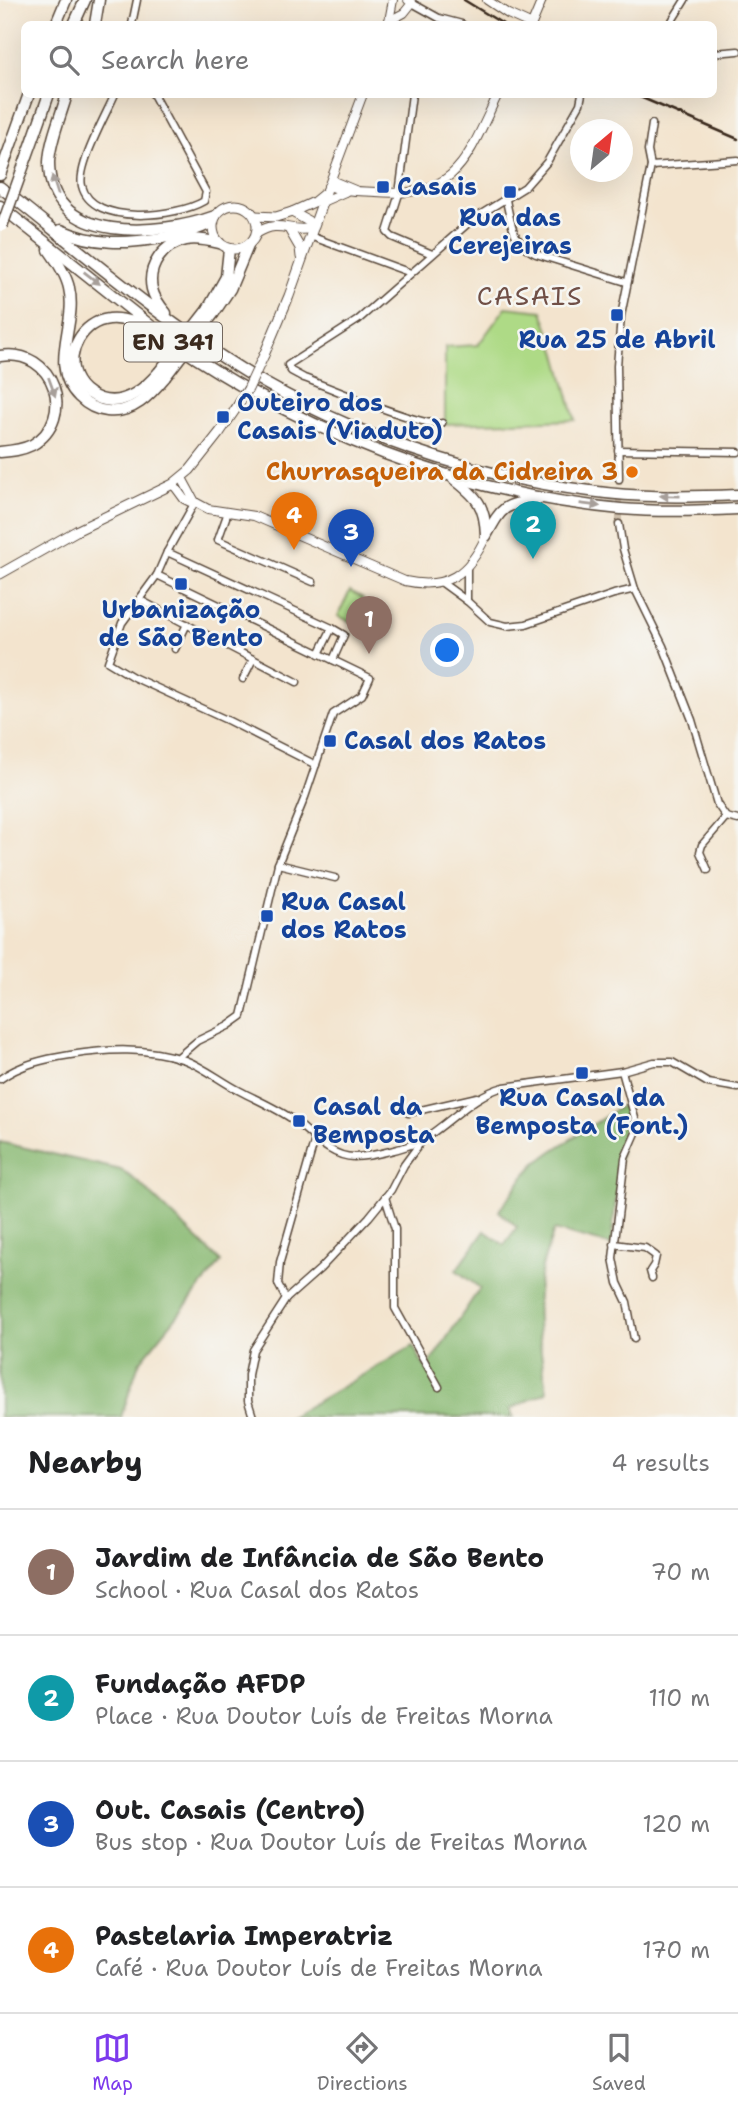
<!DOCTYPE html>
<meta charset="utf-8">
<style>
:root{--surface:#fff;--page:#f6f6f6;--text:#202124;--muted:#757577;--line:#e0e0e0;--accent:#7c3aed}
body{margin:0;font-family:"Shantell Sans",sans-serif;background:var(--page);color:var(--text)}
.compass{position:absolute;left:570px;top:119px;width:63px;height:63px;border-radius:50%;background:var(--surface);box-shadow:0 7px 28px #0002;rotate:29deg}
.you{position:absolute;left:448px;top:651px;width:24px;height:24px;margin:-18px;border:5px solid #fff;border-radius:50%;background:#1a73e8;box-shadow:0 0 0 10px #1a73e833}
.badge{display:grid;place-items:center;width:46px;height:46px;border-radius:50%;background:var(--accent);color:#fff;font-size:23px;font-weight:700}
.pin{position:absolute;translate:-50% -58px;filter:drop-shadow(0 2px 4px #0008)}
.pin::after{content:'';position:absolute;top:37px;width:24px;height:21px;background:inherit;clip-path:polygon(0 0,100% 0,50% 100%)}
.list{margin:0;padding:0;list-style:none}
h2{display:flex;justify-content:space-between;align-items:center;height:91px;margin:0;padding:0 28px;font-size:30px}
h2 small{font-size:23px;font-weight:400;color:var(--muted)}
.list li{display:grid;grid-template-columns:46px 1fr auto;gap:21px;align-items:center;box-sizing:border-box;height:126px;padding:0 28px;border-top:2px solid var(--line)}
.list b{display:block;font-size:26px;white-space:nowrap}
.list p{margin:0;font-size:23px;white-space:nowrap;color:var(--muted)}
.list em{font-size:23px;font-style:normal;color:var(--muted)}
.icon{flex:none;width:38px;height:38px;fill:none;stroke:currentColor;stroke-width:2;stroke-linecap:round;stroke-linejoin:round}
.map{position:relative;flex:none;width:738px;height:1417px;overflow:hidden}
.search{position:absolute;background:var(--surface);box-shadow:0 7px 28px #0002;left:21px;right:21px;top:21px;height:77px;display:flex;align-items:center;gap:18px;box-sizing:border-box;padding:0 24px;border-radius:10px;color:var(--muted);font-size:26px}
.sheet{height:595px;background:var(--surface)}
nav{display:flex;justify-content:space-around;align-items:center;box-sizing:border-box;height:98px;border-top:2px solid var(--line);background:var(--surface);font-size:19px;color:var(--muted)}
nav a{display:grid;justify-items:center;gap:4px}
nav .on{color:var(--accent)}
.map>svg:first-child{display:block}
.green{fill:#aeda86;stroke:#748252;stroke-width:2}
.forest{fill:#8aba73;stroke:#627248;stroke-width:2}
.lines{fill:none;stroke-linecap:round;stroke-linejoin:round}
.minor-tunnel{stroke:#cebfab;stroke-width:6;stroke-dasharray:6 3;stroke-linecap:butt}
.minor-casing{stroke:#574638;stroke-width:9}
.tertiary-casing{stroke:#574638;stroke-width:10}
.secondary-casing{stroke:#574638;stroke-width:11}
.trunk-casing{stroke:#574638;stroke-width:13}
.motorway-casing{stroke:#574638;stroke-width:13}
.minor{stroke:#fff;stroke-width:6}
.tertiary{stroke:#fff;stroke-width:8}
.secondary{stroke:#fff;stroke-width:9}
.trunk{stroke:#fff;stroke-width:10}
.motorway{stroke:#fff;stroke-width:10}
.rail{stroke:#3b2a1e;stroke-width:2.5}
.secondary-bridge-casing{stroke:#574638;stroke-width:11;stroke-linecap:butt}
.trunk-bridge-casing{stroke:#574638;stroke-width:13;stroke-linecap:butt}
.motorway-bridge-casing{stroke:#574638;stroke-width:13;stroke-linecap:butt}
.secondary-bridge{stroke:#fff;stroke-width:9}
.trunk-bridge{stroke:#fff;stroke-width:10}
.motorway-bridge{stroke:#fff;stroke-width:10}
.oneway{fill:#a79f9a}
.transit-dot{fill:#1a4fb4;stroke:#f6f6f2;stroke-width:2.5}
.food-dot{fill:#e8710a;stroke:#f6f6f2;stroke-width:2.5}
.labels{text-anchor:middle;dominant-baseline:central;stroke-width:5;stroke-linejoin:round;paint-order:stroke}
.shield{fill:#f6f6f2;stroke:#73675e;stroke-width:2}
.shield-label{font-size:23px;font-weight:bold;fill:#3b2a1e}
.transit-label{font-size:24px;font-weight:bold;fill:#164399;stroke:#f6f6f2;text-anchor:start}
.food-label{font-size:24px;font-weight:bold;fill:#c56008;stroke:#f6f6f2;text-anchor:end}
.neighbourhood-label{font-size:26px;letter-spacing:2px;fill:#704f46;stroke:#f6f6f2}
</style>
<div class="map">
<svg width="738" height="1417" viewBox="0 0 738 1417">
<rect width="100%" height="100%" fill="#f6f6f2"/>
<filter id="ink" filterUnits="userSpaceOnUse"><feTurbulence type="fractalNoise" baseFrequency=".0143" numOctaves="2"/><feDisplacementMap in="SourceGraphic" scale="14" xChannelSelector="R" yChannelSelector="G"/><feConvolveMatrix kernelMatrix="1 2 1 2 8 2 1 2 1" color-interpolation-filters="sRGB"/></filter>
<filter id="wash" filterUnits="userSpaceOnUse"><feTurbulence type="fractalNoise" baseFrequency=".00686" numOctaves="4" result="noise"/><feDisplacementMap in="SourceGraphic" scale="28" xChannelSelector="R" yChannelSelector="G"/><feGaussianBlur stdDeviation="1.57" result="paint"/><feColorMatrix in="noise" values="0 0 0 0 0 0 0 0 0 0 0 0 0 0 0 0 0 1.4 0 .05"/><feComposite in="paint" operator="in"/></filter>
<g filter="url(#wash)">
<rect width="100%" height="100%" fill="#f3e4ce"/>
<g class="green">
<polygon points="506,307 542,311 557,354 575,420 445,424 445,347 478,345"/>
<polygon points="350,591 363,598 351,622 338,616"/>
</g>
<g class="forest">
<path d="M626,1103L611,1245L554,1230C550,1242 545,1255 542,1267C532,1308 541,1351 547,1392L510,1409L513,1417H290L413,1346L426,1369L480,1288L456,1270L485,1231L504,1245L517,1227L499,1211L525,1175L536,1163L551,1152Z"/>
<polygon points="0,1142 121,1170 139,1183 221,1262 139,1363 121,1417 0,1417"/>
</g>
</g>
<g filter="url(#ink)">
<g class="lines">
<polyline class="minor-tunnel" points="619,479 619,524"/>
<g class="minor-casing">
<g id="minor">
<polyline points="412,3 439,18 462,24"/>
<polyline points="132,24 137,0"/>
<polyline points="670,24 685,0"/>
<polyline points="714,53 738,51"/>
<path d="M115,94C106,115 77,166 82,186C92,227 177,217 204,201L206,192L153,94"/>
<polyline points="412,94 399,194 387,232 392,237 432,254"/>
<polyline points="651,166 738,160"/>
<path d="M506,200C511,223 512,243 536,254L626,282"/>
<polyline points="310,236 411,273"/>
<path d="M442,423C425,429 327,386 304,378L291,371L288,365L358,320L473,219L525,187L547,162L580,104L582,94"/>
<polyline points="618,450 738,452"/>
<polyline points="619,479 617,366 621,316 651,166 648,151 652,124"/>
<polyline points="195,502 167,552 157,575 122,623 108,662 133,677 229,721 316,765"/>
<polyline points="228,512 218,540 313,582"/>
<polyline points="619,524 623,549 635,589 663,646 692,720 717,804 726,817 738,820"/>
<polyline points="167,552 332,628 344,635 333,660"/>
<polyline points="467,568 467,601"/>
<polyline points="157,575 370,678 362,695 333,714 305,797 278,864 242,1016 228,1026 197,1041 177,1058"/>
<polyline points="441,582 467,601 490,622 507,626 526,624 614,594 635,589"/>
<polyline points="140,600 297,682"/>
<polyline points="175,649 187,624"/>
<polyline points="319,654 332,628"/>
<polyline points="243,679 253,659"/>
<polyline points="278,864 335,878"/>
<polyline points="708,870 700,852 702,845 726,817"/>
<polyline points="622,1071 636,1122 636,1133 625,1158 613,1258 618,1283 627,1302 634,1339"/>
<path d="M0,1079C21,1064 45,1059 70,1055C108,1049 147,1047 185,1060C204,1067 222,1082 240,1091C257,1100 276,1108 292,1119C310,1132 329,1157 354,1157C369,1157 413,1147 425,1138C452,1121 473,1095 504,1087L622,1071L654,1062H672L708,1083L738,1088"/>
<polyline points="408,1113 477,1097"/>
<polyline points="385,1197 395,1229 395,1308 439,1387"/>
<polyline points="614,1244 645,1248 656,1256 654,1265 650,1271 652,1278"/>
<polyline points="286,1299 278,1284 280,1262 315,1139"/>
<polyline points="253,1417 248,1401 248,1375 253,1350 286,1299 320,1269 369,1217 391,1190 404,1165 421,1142"/>
</g>
</g>
<g class="tertiary-casing">
<g id="tertiary">
<polyline points="487,0 508,14 530,24"/>
<polyline points="389,21 404,13 412,3 408,0"/>
<polyline points="389,21 393,0"/>
<polyline points="532,24 542,0"/>
<polyline points="331,180 355,190"/>
<path d="M328,186C344,192 360,191 376,192C458,199 467,158 498,94"/>
<polyline points="327,190 363,94"/>
<polyline points="322,202 345,192"/>
<polyline points="182,478 195,502"/>
<path d="M173,484L184,499L190,502H195L208,509L254,516L405,581C447,590 469,574 486,536"/>
</g>
</g>
<g class="secondary-casing">
<g id="secondary">
<circle cx="235" cy="227" r="22"/>
<polyline points="292,212 314,202 325,193"/>
<polyline points="255,216 276,217 292,212 308,221 313,228"/>
<polyline points="289,229 300,248 301,257"/>
<path d="M257,233C281,218 288,234 313,228"/>
<polyline points="264,355 289,296 326,192"/>
<polyline points="0,574 78,530 173,484 190,470 220,432 235,410"/>
</g>
</g>
<g class="trunk-casing">
<g id="trunk">
<path d="M0,187C80,250 158,318 246,372C348,434 471,476 590,491C638,498 689,497 738,495"/>
<path d="M0,206L170,341C304,433 459,494 621,509C659,512 699,511 738,509"/>
<path d="M61,230C95,245 125,244 162,238C180,235 196,231 213,222"/>
<path d="M49,250C57,261 66,274 69,288C78,325 47,365 79,397C86,404 96,410 107,411C133,414 150,395 165,377"/>
<polyline points="208,309 226,277 229,249"/>
<path d="M166,313C160,306 154,298 152,289C147,267 163,244 186,240C197,238 207,240 219,243"/>
<polyline points="214,313 230,289 248,246"/>
<path d="M150,330C138,324 123,317 109,319C82,322 66,352 75,376C78,383 83,389 89,393C116,412 141,393 159,372"/>
<path d="M454,479C477,497 485,505 486,535"/>
<path d="M486,536C501,509 503,503 536,501"/>
</g>
</g>
<g class="motorway-casing">
<g id="motorway">
<polyline points="56,24 66,0"/>
<polyline points="74,24 85,0"/>
<polyline points="95,24 99,0"/>
<path d="M67,94C61,116 50,140 49,162C48,247 163,235 215,216"/>
<polyline points="34,137 49,94"/>
<polyline points="0,175 29,94"/>
<path d="M0,356C54,347 78,418 32,445C22,450 11,451 0,452"/>
</g>
</g>
<use href="#minor" class="minor"/>
<use href="#tertiary" class="tertiary"/>
<use href="#secondary" class="secondary"/>
<use href="#trunk" class="trunk"/>
<use href="#motorway" class="motorway"/>
<g class="rail">
<polyline points="464,0 503,24"/>
<polyline points="633,94 738,139"/>
</g>
<g class="secondary-bridge-casing">
<polyline id="secondary-bridge" points="235,410 248,389 264,355"/>
</g>
<g class="trunk-bridge-casing">
<g id="trunk-bridge">
<polyline points="159,372 208,309"/>
<polyline points="165,377 214,313"/>
</g>
</g>
<g class="motorway-bridge-casing">
<polyline id="motorway-bridge" points="2,226 34,137"/>
</g>
<use href="#secondary-bridge" class="secondary-bridge"/>
<use href="#trunk-bridge" class="trunk-bridge"/>
<use href="#motorway-bridge" class="motorway-bridge"/>
</g>
<defs><path id="oneway-solid" d="M-6-.8H1V-3.2L6.5 0L1 3.2V.8H-6Z" transform="scale(1.75)"/></defs>
<g class="oneway">
<use href="#oneway-solid" transform="translate(55 185) rotate(-108)"/>
<use href="#oneway-solid" transform="translate(92 278) rotate(38)"/>
<use href="#oneway-solid" transform="translate(52 387) rotate(70)"/>
<use href="#oneway-solid" transform="translate(670 496) rotate(-179)"/>
<use href="#oneway-solid" transform="translate(590 505) rotate(7)"/>
</g>
</g>
<g class="transit-dot">
<rect x="376" y="180" width="14" height="14" rx="3.5"/>
<rect x="503" y="185" width="14" height="14" rx="3.5"/>
<rect x="610" y="308" width="14" height="14" rx="3.5"/>
<rect x="216" y="410" width="14" height="14" rx="3.5"/>
<rect x="174" y="577" width="14" height="14" rx="3.5"/>
<rect x="323" y="734" width="14" height="14" rx="3.5"/>
<rect x="260" y="909" width="14" height="14" rx="3.5"/>
<rect x="575" y="1066" width="14" height="14" rx="3.5"/>
<rect x="292" y="1114" width="14" height="14" rx="3.5"/>
</g>
<circle class="food-dot" cx="632" cy="472" r="7"/>
<g class="labels">
<rect class="shield" x="124" y="322.5" width="98" height="39" rx="5"/>
<g class="shield-label">
<text x="173" y="342">EN 341</text>
</g>
<g class="transit-label">
<text x="397" y="187">Casais</text>
<text x="510" y="218" text-anchor="middle">Rua das<tspan x="510" dy="28">Cerejeiras</tspan></text>
<text x="617" y="340" text-anchor="middle">Rua 25 de Abril</text>
<text x="237" y="403">Outeiro dos<tspan x="237" dy="28">Casais (Viaduto)</tspan></text>
<text x="181" y="610" text-anchor="middle">Urbanização<tspan x="181" dy="28">de São Bento</tspan></text>
<text x="344" y="741">Casal dos Ratos</text>
<text x="281" y="902">Rua Casal<tspan x="281" dy="28">dos Ratos</tspan></text>
<text x="582" y="1098" text-anchor="middle">Rua Casal da<tspan x="582" dy="28">Bemposta (Font.)</tspan></text>
<text x="313" y="1107">Casal da<tspan x="313" dy="28">Bemposta</tspan></text>
</g>
<g class="food-label">
<text x="618" y="472">Churrasqueira da Cidreira 3</text>
</g>
<g class="neighbourhood-label">
<text x="530" y="295">CASAIS</text>
</g>
</g>
</svg>
<svg class="compass" viewBox="-18 -18 36 36"><path d="M0-13l5 13h-10z" fill="#e53935"/><path d="M0 13l5-13h-10z" fill="#757577"/></svg>
<div class="you"></div>
<div class="pin badge" style="left:369px;top:654px;background:#8d6e63">1</div>
<div class="pin badge" style="left:533px;top:559px;background:#0f9aa8">2</div>
<div class="pin badge" style="left:351px;top:567px;background:#1a4fb4">3</div>
<div class="pin badge" style="left:294px;top:550px;background:#e8710a">4</div>
<div class="search"><svg class="icon" aria-label="search" viewBox="0 0 24 24"><circle cx="10" cy="10" r="6"/><path d="M15 15l6 6"/></svg>Search here</div>
</div>
<section class="sheet">
<h2>Nearby<small>4 results</small></h2>
<ul class="list">
<li><span class="badge" style="background:#8d6e63">1</span><div><b>Jardim de Infância de São Bento</b><p>School · Rua Casal dos Ratos</p></div><em>70 m</em></li>
<li><span class="badge" style="background:#0f9aa8">2</span><div><b>Fundação AFDP</b><p>Place · Rua Doutor Luís de Freitas Morna</p></div><em>110 m</em></li>
<li><span class="badge" style="background:#1a4fb4">3</span><div><b>Out. Casais (Centro)</b><p>Bus stop · Rua Doutor Luís de Freitas Morna</p></div><em>120 m</em></li>
<li><span class="badge" style="background:#e8710a">4</span><div><b>Pastelaria Imperatriz</b><p>Café · Rua Doutor Luís de Freitas Morna</p></div><em>170 m</em></li>
</ul>
</section>
<nav>
<a class="on"><svg class="icon" aria-label="map" viewBox="0 0 24 24"><path d="M3 6l6-2 6 2 6-2v14l-6 2-6-2-6 2zM9 4v14M15 6v14"/></svg>Map</a>
<a><svg class="icon" aria-label="directions" viewBox="0 0 24 24"><path d="M12 3l9 9-9 9-9-9zM9 14v-3h6M13 9l2 2-2 2"/></svg>Directions</a>
<a><svg class="icon" aria-label="saved" viewBox="0 0 24 24"><path d="M7 4h10v16l-5-4-5 4z"/></svg>Saved</a>
</nav>
